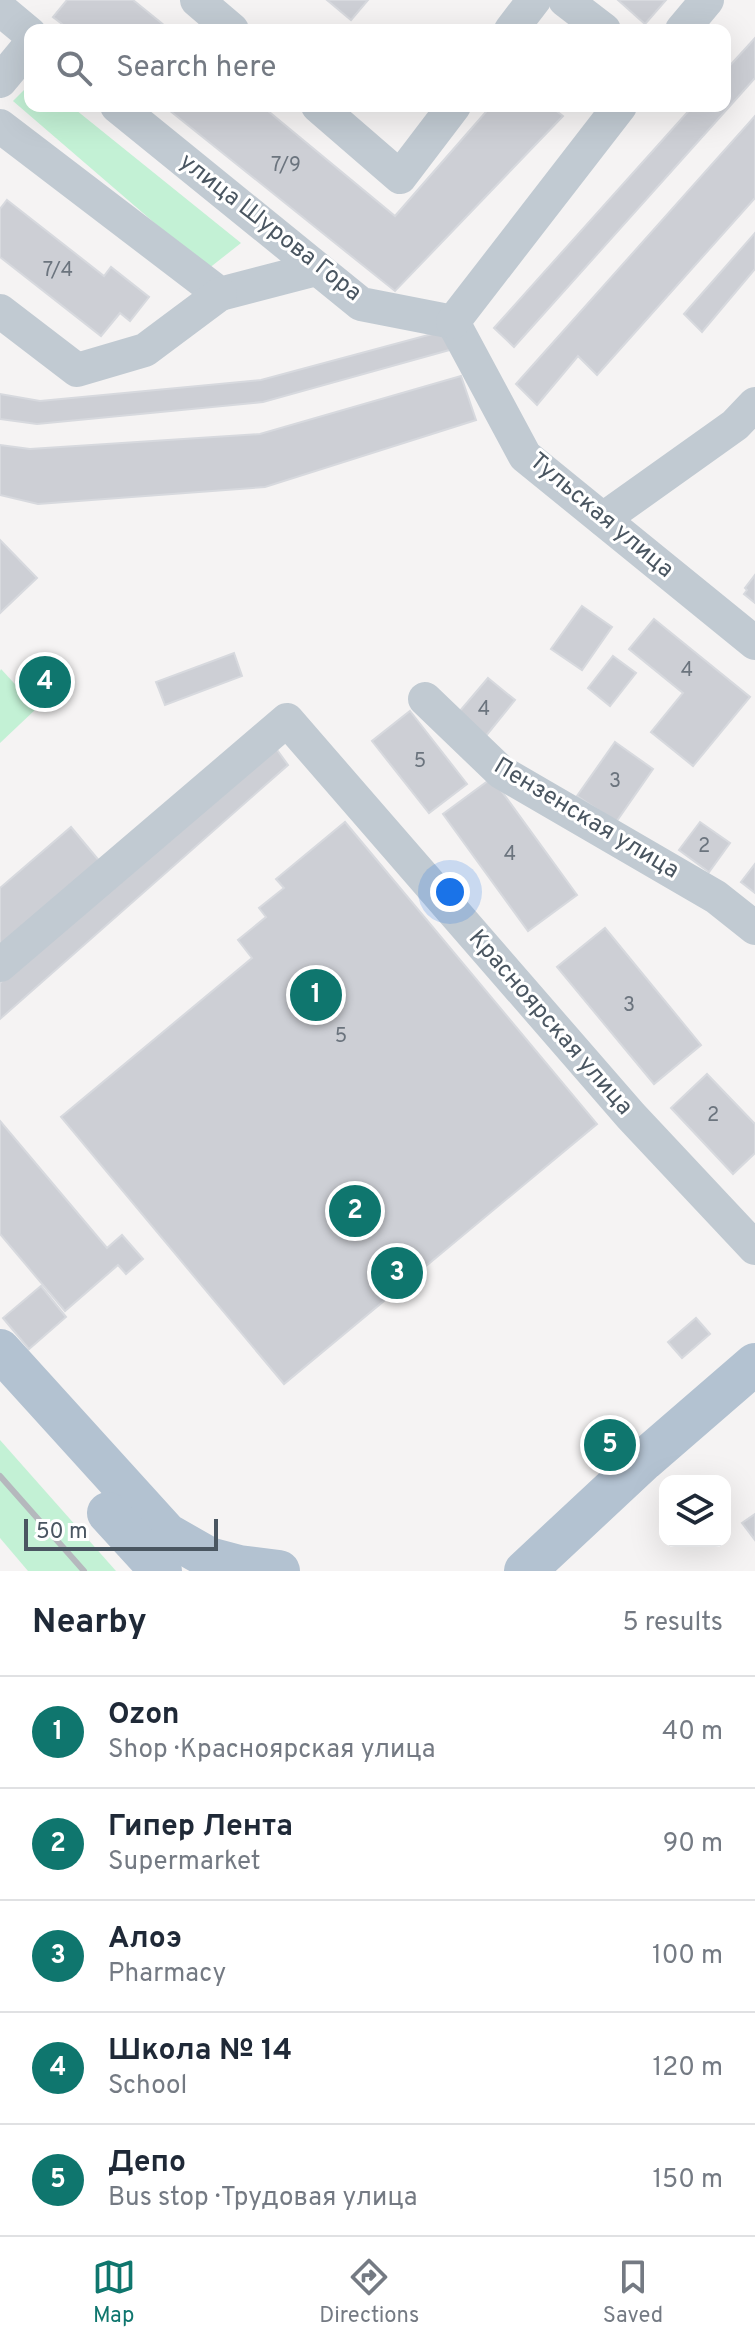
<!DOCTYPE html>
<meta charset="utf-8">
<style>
:root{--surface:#fff;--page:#f6f6f7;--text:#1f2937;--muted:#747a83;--line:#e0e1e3;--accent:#0f766e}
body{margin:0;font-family:Overpass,sans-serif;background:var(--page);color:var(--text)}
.controls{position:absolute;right:24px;bottom:24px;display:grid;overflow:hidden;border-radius:16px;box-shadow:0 8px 32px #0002}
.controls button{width:72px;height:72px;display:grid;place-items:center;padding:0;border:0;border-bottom:2px solid var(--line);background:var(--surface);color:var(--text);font:40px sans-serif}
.scale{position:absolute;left:24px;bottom:20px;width:194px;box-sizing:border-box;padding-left:8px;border:4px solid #4a5661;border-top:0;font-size:22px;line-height:28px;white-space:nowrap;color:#4a5661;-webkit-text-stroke:6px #fff;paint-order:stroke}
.you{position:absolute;left:450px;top:892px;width:28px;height:28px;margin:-20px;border:6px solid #fff;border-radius:50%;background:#1a73e8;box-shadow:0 0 0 12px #1a73e833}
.badge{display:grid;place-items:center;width:52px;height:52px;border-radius:50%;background:var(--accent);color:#fff;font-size:26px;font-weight:700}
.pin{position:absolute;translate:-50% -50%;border:4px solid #fff;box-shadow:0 2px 8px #0006}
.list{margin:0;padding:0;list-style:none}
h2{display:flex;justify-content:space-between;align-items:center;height:104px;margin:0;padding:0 32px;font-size:34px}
h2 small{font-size:26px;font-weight:400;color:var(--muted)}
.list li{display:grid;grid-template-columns:52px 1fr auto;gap:24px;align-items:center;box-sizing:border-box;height:112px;padding:0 32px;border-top:2px solid var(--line)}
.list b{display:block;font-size:30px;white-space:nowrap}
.list p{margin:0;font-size:26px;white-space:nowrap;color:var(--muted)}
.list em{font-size:26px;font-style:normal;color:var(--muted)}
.icon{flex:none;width:44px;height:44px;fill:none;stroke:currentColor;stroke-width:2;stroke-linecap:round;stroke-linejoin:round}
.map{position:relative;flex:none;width:755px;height:1571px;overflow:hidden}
.search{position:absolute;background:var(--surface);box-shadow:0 8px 32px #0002;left:24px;right:24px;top:24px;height:88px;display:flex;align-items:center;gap:20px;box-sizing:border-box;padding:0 28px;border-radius:16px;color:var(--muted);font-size:30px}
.sheet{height:664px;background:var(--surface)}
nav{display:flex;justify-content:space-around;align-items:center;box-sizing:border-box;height:112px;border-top:2px solid var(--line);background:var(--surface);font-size:22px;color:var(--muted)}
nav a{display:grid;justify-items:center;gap:4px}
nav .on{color:var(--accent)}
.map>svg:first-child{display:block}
.green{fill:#c3f1d5}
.building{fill:#cdcfd5;stroke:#d7d9de;stroke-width:2}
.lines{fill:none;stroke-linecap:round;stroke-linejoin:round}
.minor{stroke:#c1cad2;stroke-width:34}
.major{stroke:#b3c2d1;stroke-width:42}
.rail{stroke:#b5b8bd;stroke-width:6}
.labels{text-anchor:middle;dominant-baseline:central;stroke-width:6;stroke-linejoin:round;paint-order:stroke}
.number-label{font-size:20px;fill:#6b747e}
.street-label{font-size:24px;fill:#4a5661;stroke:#fff}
</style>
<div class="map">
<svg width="755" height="1571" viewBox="0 0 755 1571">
<rect width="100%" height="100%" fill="#f5f3f3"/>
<g class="green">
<polygon points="30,84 30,106 71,106 241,243 208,269 13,101"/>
<polygon points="1,669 37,708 0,743 0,671"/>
<polygon points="0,1440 116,1571 28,1571 0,1538"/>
</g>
<g class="building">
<polygon points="67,0 133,0 170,30 70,30 53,17"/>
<polygon points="327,0 368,0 351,20"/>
<polygon points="618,0 666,0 645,24"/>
<polygon points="755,38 755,78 514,347 494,328 693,106 725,106 725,71"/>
<polygon points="164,106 262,106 395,216 491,106 550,106 563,116 395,291"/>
<polygon points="755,116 755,198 597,375 578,356 537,405 516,384"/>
<polygon points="7,200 104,276 111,267 149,297 130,321 120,313 101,336 0,257 0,209"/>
<polygon points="755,233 755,269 702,332 684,314"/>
<polygon points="447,330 453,349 263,402 37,424 0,419 0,394 40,401 261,380"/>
<polygon points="461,376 476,420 265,487 38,504 0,495 0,445 30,449 260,434"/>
<polygon points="0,540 37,578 0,613"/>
<polygon points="755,575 755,603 744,594 747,590 745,588"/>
<polygon points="582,606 612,627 582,670 551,649"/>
<polygon points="654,619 750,697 693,766 651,732 683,693 629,649"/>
<polygon points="234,653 242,676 165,705 156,682"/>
<polygon points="613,656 636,673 610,706 588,688"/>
<polygon points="488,678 515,700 481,742 453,719"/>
<polygon points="410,711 467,784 429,813 372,741"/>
<polygon points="615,742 653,769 616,822 577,796"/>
<polygon points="275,747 288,765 0,1019 0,983"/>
<polygon points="492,778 577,895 528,931 443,814"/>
<polygon points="345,822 597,1124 284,1384 61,1117 252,958 238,940 266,917 259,908 284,888 276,879"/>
<polygon points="700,822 730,843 709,872 679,850"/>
<polygon points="71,827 101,863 0,948 0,888"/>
<polygon points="755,864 755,893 741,882"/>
<polygon points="605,928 701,1045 654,1084 557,967"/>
<polygon points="707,1074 755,1124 755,1153 733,1174 671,1108"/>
<polygon points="0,1121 107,1248 122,1235 143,1259 126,1274 118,1265 65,1311 0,1234"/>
<polygon points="41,1286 66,1317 29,1349 3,1318"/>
<polygon points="696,1318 710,1334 682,1358 668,1342"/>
<polygon points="755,1514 755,1540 742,1523"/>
</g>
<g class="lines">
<g class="minor">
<polyline points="197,0 232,30"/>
<polyline points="565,0 604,30"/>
<polyline points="0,9 30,34"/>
<polyline points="511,30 534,0"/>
<polyline points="682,30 707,0"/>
<polyline points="0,81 30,45"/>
<polyline points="117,106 361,304 453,322"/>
<polyline points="318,106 400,177 454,106"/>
<polyline points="0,126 220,294 316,269"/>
<polyline points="0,311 77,370 145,350 220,294"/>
<polyline points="453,322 525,456 755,643"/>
<polyline points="453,322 620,106"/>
<polyline points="603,519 735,425 755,404"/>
<polyline points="425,699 501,772 716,897 755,928"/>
<polyline points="0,965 287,720 631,1116 755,1248"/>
</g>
<g class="major">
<polyline points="0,1350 167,1534 209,1558 239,1566 279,1571"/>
<polyline points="108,1513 161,1571"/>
<polyline points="525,1571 644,1460 755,1364"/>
</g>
<polyline class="rail" points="0,1476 84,1571"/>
</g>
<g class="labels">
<g class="number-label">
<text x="286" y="166">7/9</text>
<text x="58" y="271">7/4</text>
<text x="687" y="671">4</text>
<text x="484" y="710">4</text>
<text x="420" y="762">5</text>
<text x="615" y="782">3</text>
<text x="704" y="847">2</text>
<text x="510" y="855">4</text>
<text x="629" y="1006">3</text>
<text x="341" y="1037">5</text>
<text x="713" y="1116">2</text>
</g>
<g class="street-label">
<text transform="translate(270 228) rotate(38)">улица Шурова Гора</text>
<text transform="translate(601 516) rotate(40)">Тульская улица</text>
<text transform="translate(586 819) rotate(31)">Пензенская улица</text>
<text transform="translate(550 1023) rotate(49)">Красноярская улица</text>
</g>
</g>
</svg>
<div class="controls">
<button><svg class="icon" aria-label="layers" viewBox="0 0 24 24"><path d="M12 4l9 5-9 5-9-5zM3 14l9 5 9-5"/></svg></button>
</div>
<div class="scale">50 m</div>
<div class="you"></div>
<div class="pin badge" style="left:316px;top:995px">1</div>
<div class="pin badge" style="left:355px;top:1211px">2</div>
<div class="pin badge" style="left:397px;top:1273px">3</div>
<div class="pin badge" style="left:45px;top:682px">4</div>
<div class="pin badge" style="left:610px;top:1445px">5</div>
<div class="search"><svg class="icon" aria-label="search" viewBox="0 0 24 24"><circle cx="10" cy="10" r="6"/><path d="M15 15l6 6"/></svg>Search here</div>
</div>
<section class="sheet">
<h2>Nearby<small>5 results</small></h2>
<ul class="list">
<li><span class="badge">1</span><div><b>Ozon</b><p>Shop · Красноярская улица</p></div><em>40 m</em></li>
<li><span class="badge">2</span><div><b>Гипер Лента</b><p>Supermarket</p></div><em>90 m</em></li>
<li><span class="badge">3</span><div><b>Алоэ</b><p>Pharmacy</p></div><em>100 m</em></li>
<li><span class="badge">4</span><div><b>Школа № 14</b><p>School</p></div><em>120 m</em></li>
<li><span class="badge">5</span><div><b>Депо</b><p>Bus stop · Трудовая улица</p></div><em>150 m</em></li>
</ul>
</section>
<nav>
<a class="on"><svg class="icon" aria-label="map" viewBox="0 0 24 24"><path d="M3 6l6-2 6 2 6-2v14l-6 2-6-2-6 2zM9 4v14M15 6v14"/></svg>Map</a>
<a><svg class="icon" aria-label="directions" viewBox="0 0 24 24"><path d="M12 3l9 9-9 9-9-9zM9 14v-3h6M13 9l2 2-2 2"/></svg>Directions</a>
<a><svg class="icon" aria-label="saved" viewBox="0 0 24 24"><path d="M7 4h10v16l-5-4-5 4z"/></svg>Saved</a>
</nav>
